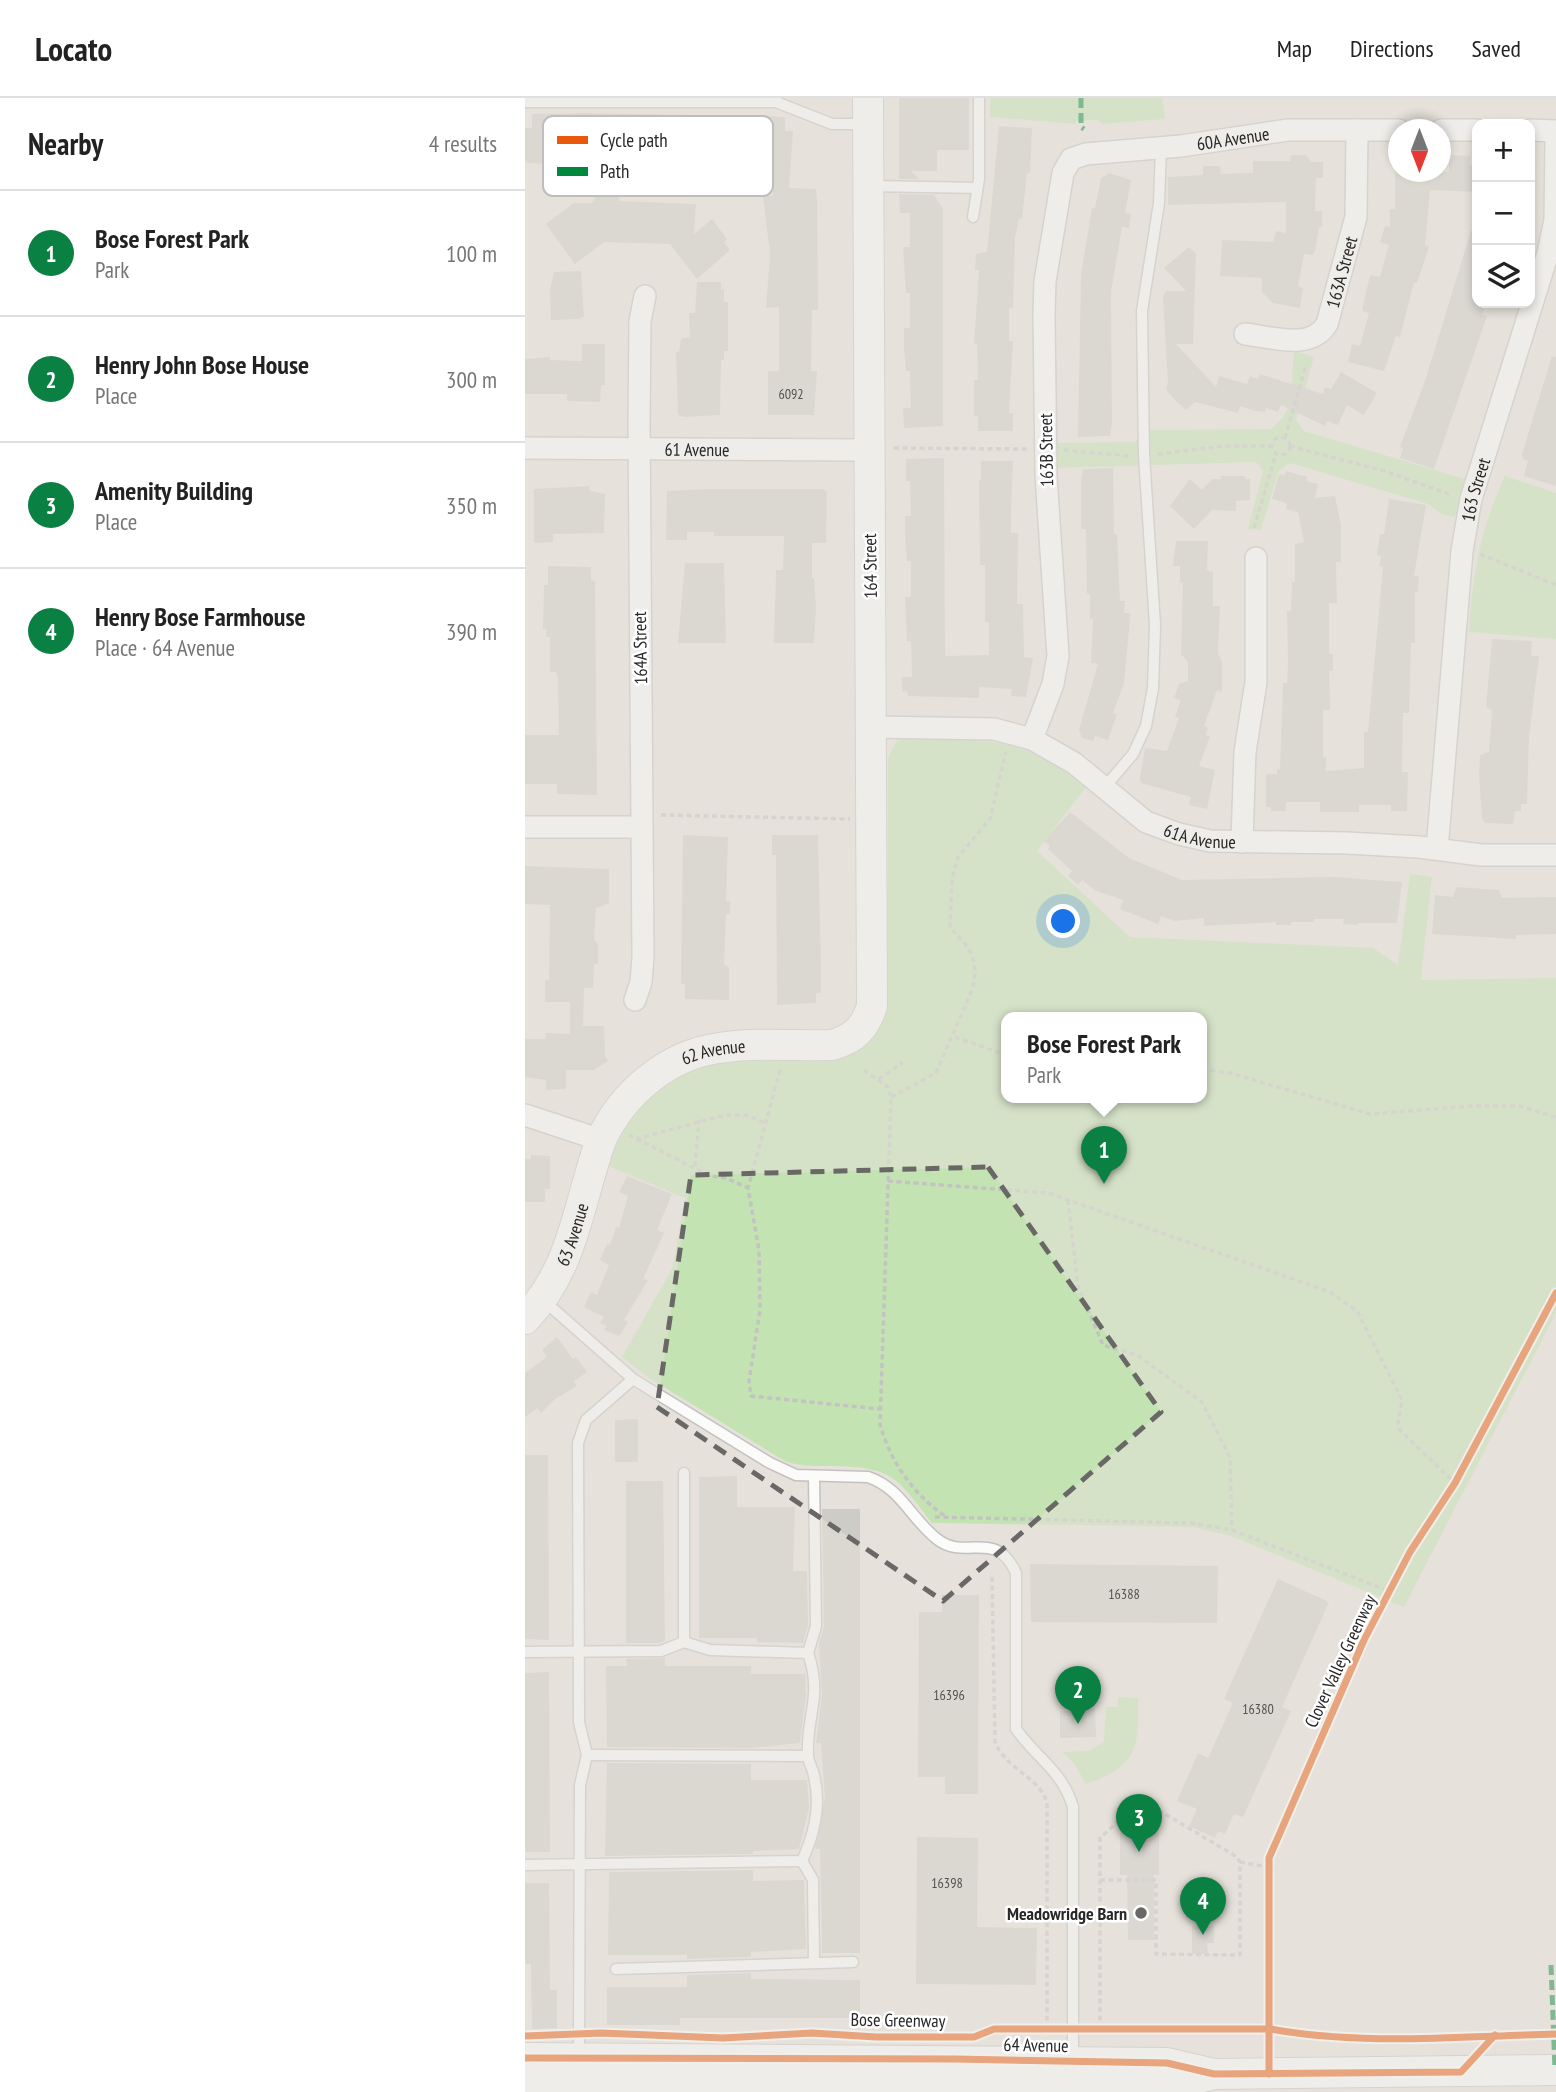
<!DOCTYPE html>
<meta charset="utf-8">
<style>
:root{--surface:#fff;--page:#f2f2f2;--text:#222;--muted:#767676;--line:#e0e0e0;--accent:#0b8043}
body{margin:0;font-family:"PT Sans Narrow",sans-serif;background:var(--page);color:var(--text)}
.controls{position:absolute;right:21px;top:21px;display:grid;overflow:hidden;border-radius:14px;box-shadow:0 4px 10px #0003}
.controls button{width:63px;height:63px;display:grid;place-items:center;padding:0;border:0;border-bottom:2px solid var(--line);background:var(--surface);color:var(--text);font:35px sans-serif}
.compass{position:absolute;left:863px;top:21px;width:63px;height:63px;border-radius:50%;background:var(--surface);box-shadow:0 4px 10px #0003;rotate:180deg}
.you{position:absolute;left:539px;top:824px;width:24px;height:24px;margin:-18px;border:5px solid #fff;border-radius:50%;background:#1a73e8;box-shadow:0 0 0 10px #1a73e833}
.badge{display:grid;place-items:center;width:46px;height:46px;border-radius:50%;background:var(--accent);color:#fff;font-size:23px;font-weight:700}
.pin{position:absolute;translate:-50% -58px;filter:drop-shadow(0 2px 4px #0008)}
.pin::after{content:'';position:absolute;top:37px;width:24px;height:21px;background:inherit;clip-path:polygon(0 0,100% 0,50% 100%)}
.popup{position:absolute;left:476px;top:914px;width:206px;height:91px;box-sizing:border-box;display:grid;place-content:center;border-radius:14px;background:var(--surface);filter:drop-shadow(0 2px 5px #0005);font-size:23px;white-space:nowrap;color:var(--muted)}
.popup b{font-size:26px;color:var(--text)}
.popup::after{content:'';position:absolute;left:50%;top:100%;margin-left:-14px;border:14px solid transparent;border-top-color:var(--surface)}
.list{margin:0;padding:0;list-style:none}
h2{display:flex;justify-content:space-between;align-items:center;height:91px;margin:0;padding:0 28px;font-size:30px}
h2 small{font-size:23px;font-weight:400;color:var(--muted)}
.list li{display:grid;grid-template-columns:46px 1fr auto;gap:21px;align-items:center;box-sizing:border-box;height:126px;padding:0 28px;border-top:2px solid var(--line)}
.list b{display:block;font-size:26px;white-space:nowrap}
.list p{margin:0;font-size:23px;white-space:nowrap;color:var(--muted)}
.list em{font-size:23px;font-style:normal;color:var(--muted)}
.icon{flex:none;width:38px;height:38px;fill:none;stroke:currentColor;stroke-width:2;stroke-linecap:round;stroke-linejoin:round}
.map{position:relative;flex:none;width:1031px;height:1994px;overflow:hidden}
header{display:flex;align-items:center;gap:42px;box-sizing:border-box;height:98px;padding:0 35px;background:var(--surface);border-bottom:2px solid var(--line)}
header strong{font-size:33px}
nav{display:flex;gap:38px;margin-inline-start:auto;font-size:24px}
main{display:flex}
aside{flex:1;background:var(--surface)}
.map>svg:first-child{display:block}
.green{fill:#c3e3b2;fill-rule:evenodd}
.building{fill:#ceccc7}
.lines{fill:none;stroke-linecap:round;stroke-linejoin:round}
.lane-casing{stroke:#c3c1c1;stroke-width:13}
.street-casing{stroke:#c3c1c1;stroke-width:24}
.secondary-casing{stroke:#c3c1c1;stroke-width:32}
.path{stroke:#c4c3c2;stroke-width:3.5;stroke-dasharray:5 3.5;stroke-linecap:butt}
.lane{stroke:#fbfbfa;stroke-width:10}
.street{stroke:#fbfbfa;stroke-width:21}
.secondary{stroke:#fbfbfa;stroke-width:30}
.quiet{stroke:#00873e;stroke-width:5;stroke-dasharray:10 5;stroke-linecap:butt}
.cycleway-casing{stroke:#fff;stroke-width:11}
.cycleway{stroke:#e8590c;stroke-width:7}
.marked{fill:none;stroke:#6a6866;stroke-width:5;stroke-dasharray:14 9;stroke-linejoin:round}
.poi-dot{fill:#6a6866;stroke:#fff;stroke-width:2.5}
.labels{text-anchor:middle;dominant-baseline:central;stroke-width:5;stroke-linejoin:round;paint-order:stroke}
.number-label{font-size:14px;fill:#525150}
.street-label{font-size:18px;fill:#272727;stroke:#fff}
.poi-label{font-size:18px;font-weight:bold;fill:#272727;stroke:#fff;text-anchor:end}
.key{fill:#fff;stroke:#bebebe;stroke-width:2}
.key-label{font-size:19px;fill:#272727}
</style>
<header>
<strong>Locato</strong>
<nav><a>Map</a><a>Directions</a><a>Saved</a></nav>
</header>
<main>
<aside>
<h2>Nearby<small>4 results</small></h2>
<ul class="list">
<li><span class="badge">1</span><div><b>Bose Forest Park</b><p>Park</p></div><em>100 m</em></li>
<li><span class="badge">2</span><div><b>Henry John Bose House</b><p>Place</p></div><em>300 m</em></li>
<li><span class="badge">3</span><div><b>Amenity Building</b><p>Place</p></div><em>350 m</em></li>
<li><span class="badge">4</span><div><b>Henry Bose Farmhouse</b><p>Place · 64 Avenue</p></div><em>390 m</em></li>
</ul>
</aside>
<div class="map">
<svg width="1031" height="1994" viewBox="0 0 1031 1994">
<rect width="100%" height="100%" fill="#e6e2db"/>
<g class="green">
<polygon points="465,0 637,0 640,21 578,26 573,22 551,23 551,26 465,19"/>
<path d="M770,253L789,259L771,322L779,333L940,381L930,419L916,416L903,406L765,365L754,372L736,432L723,431L738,373L731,364L532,370L529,345L610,344L625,332L746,331C749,327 755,323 758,319C771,301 765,273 770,253Z"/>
<path d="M980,378L1031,395V541L944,534C947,478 956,428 980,378Z"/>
<path d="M377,641C392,638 407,640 421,640C480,641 515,652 562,688L512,753L605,839L848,850L873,867L885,776L907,779L896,882L1031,880V1215L879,1509L706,1438L667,1429L407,1425C371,1378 367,1369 306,1368C289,1368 274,1369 258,1362L124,1280L97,1259L147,1171L160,1100L76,1065L90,1032L125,999L158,976L194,964L222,960L287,962L363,889V660L370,645ZM481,920H677V1000H481Z"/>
<path d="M593,1599L613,1600C614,1651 613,1668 561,1686L549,1665L537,1654L563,1653L579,1644L581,1609H593Z"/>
</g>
<g class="building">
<polygon points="374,0 444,0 444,52 412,52 412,73 386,73 394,81 374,81"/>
<polygon points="61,15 260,19 260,33 268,33 264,90 291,91 292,101 293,212 287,212 286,273 292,273 289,317 243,317 243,273 254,273 254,209 241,210 245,156 238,98 248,98 248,70 175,69 175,66 123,68 111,66 107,60 67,60 67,64 37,67 3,65 0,62 0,30 7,30 7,16"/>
<polygon points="474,28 507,30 505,75 502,75 497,121 494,121 490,140 488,210 484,210 484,243 488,243 484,315 488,315 488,333 453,333 453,318 449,318 449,282 453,282 452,246 449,246 454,172 450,172 451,156 462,154"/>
<polygon points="766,57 781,57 786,64 798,64 798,80 791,80 790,113 797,113 797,129 794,129 790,153 787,157 779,156 773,188 778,190 775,210 748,205 737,194 737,180 695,178 697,142 748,144 751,133 761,135 761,104 643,107 643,79 678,77 678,68 695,68 696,76 728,75 728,63 765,63"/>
<polygon points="924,57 945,58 945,67 952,68 952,94 905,92 900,147 904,149 892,185 889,184 875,239 871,238 859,273 823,264 827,246 835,248 844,215 837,213 845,177 855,179 864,147 855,144 860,128 865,129 865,111 870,111 870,74 924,74"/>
<polygon points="584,75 606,82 600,115 606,116 604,130 597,129 586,194 587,326 585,338 553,339 556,177 567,110 570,110 576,80"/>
<polygon points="374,96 409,97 418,111 418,328 379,330 378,310 386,310 385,273 381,273 379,249 379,230 385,230 385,195 381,195 378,149 385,149 385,115 375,115"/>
<polygon points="71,99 94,99 94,103 171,106 169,136 187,121 202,141 199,144 205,152 172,181 145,146 79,144 50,166 21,126 49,105 67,105"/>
<polygon points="946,133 952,133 952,205 961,205 957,217 962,218 909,371 875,360 878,350 875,349 900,283"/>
<polygon points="664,149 671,156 668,246 651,246 691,289 694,278 722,286 725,278 733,281 735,276 798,296 800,289 806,291 816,274 852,295 839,317 822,307 813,327 802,323 800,328 756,307 753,314 741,310 740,314 731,313 715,308 713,315 670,304 661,312 651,303 641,292 643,284 638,199 641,193 661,193 639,170"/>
<polygon points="56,173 59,218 55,221 26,222 25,192 29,174"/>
<polygon points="172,184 196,184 196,192 199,191 199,204 203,204 203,253 199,253 199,262 196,262 195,317 159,319 153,317 151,254 154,254 156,241 165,239 164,215 170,215"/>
<polygon points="57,246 80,246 80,287 76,287 75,304 42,303 42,296 0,296 0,261 25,259 25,262 57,263"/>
<polygon points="1027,258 1031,259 1031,388 999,378 1003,363 998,361 997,356"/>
<polygon points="419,360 420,558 464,557 464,524 460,524 460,467 455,467 454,382 456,382 456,363 488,363 486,416 486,435 493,435 492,506 498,506 499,559 508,560 501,599 486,598 487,591 454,589 454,600 383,598 382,593 377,594 377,579 387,579 386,543 382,543 380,499 386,499 386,463 382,463 380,437 380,418 386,418 385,383 381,383 381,361"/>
<polygon points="588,370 589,436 592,436 595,503 600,503 599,515 605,515 604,531 599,585 588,615 592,616 583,642 570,638 568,643 557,640 554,632 573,566 566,565 568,521 565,521 565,496 562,496 561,431 556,431 556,385 558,371"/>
<polygon points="761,373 782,379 781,383 793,386 790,400 810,398 816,428 816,464 811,464 812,505 804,505 804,556 808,556 808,573 804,573 805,612 798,612 798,659 801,659 801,673 839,670 839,634 843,634 858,469 854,468 856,458 852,457 855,436 859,436 864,401 901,407 889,478 894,478 893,494 890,493 890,545 886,545 884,615 878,615 877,674 883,674 882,713 866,713 866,707 834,707 834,714 795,714 795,704 761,704 761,713 746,713 746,709 741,709 741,676 752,676 752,671 755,671 758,585 762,585 763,564 762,513 766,513 767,484 770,484 770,446 779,444 773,414 761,411 762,405 747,401 754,376 760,377"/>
<polygon points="696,378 720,378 720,381 725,381 725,402 711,403 711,413 687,412 669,431 645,408 665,381 677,392 687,381 696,381"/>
<polygon points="64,388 65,393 80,396 79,435 28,436 28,444 9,445 9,391"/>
<polygon points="185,391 298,391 302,394 301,445 287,445 287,480 289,480 291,509 289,545 249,545 251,472 258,472 259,438 189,438 189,434 162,434 162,442 141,442 142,393"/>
<polygon points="651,443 683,443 682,472 688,474 688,508 695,508 693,555 697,564 697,594 692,592 679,628 683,630 681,637 685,638 674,668 690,672 682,711 664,707 666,699 616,685 615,680 620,650 642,653 654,620 650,619 656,602 649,600 654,586 663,583 663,564 656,556 658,485 655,485 655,468 648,468"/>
<polygon points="160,465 199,465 201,545 153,545"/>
<polygon points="23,468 66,469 66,482 70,483 72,697 32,696 32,686 0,686 0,637 34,637 33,580 31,574 25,574 25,539 21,539 21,531 18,531 19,487 23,487"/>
<polygon points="967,541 1007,543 1006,558 1014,558 1004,639 1002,706 996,706 996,713 990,713 988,726 960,725 957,720 954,677 955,657 964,654 967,612 961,609"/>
<polygon points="545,714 604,760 657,782 808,779 877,784 872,825 833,825 833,827 818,826 819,821 789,821 789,824 766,824 766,827 751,827 751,824 679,828 679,820 650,823 636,818 633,826 595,811 598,802 571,793 557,782 553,787 543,778 547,773 523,751 525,748 519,743"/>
<polygon points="158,737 203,739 201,803 205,803 205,816 201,816 199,867 204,869 204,902 160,901 160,886 156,886"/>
<polygon points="247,737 293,737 296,869 296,895 291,895 291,905 252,907 251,757 247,757"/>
<polygon points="0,768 84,771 84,805 71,810 69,841 73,846 73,866 69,866 68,890 59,890 58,928 79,928 80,958 83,963 69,972 41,972 41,991 21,992 21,982 0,979 0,941 20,941 21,935 45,936 45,904 20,904 20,882 24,882 25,807 0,806"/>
<polygon points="932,789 974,792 977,800 1031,799 1031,836 991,837 991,841 907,836 910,797 928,799"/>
<polygon points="6,1057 25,1058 25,1091 20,1091 20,1104 0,1104 0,1061 6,1061"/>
<polygon points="102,1078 147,1096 132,1132 139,1135 118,1181 123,1182 99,1222 103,1224 94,1238 79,1232 81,1228 75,1225 79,1219 59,1209 66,1194 72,1197 84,1167 75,1162 82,1146 85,1147 91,1129 94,1130 103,1098 94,1094"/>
<polygon points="32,1239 48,1261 51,1259 62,1274 49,1283 52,1288 30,1301 16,1315 13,1310 0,1319 0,1275 22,1259 17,1252"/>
<polygon points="113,1321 113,1364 90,1364 90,1322"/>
<polygon points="0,1357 23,1357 24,1542 0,1541"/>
<polygon points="212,1378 212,1409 270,1409 268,1473 282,1473 283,1527 278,1545 232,1544 232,1540 174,1540 174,1379"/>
<polygon points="101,1383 138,1383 140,1543 134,1545 101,1545"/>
<polygon points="297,1411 335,1411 335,1855 297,1855 297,1851 295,1751 290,1751 300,1700 296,1645 291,1645 297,1596 294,1545 299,1528"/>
<polygon points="505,1466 693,1468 692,1525 506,1524"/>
<polygon points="753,1481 804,1504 757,1609 766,1613 718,1719 709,1716 700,1736 693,1733 690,1740 664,1728 672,1711 652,1703 673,1655 683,1660 708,1605 699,1601"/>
<polygon points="417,1497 454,1497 453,1696 420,1696 420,1679 393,1679 394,1514 417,1514"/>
<polygon points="140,1560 140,1568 226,1568 226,1576 280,1576 281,1596 275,1645 226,1650 82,1649 81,1568 102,1568 101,1561"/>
<polygon points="24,1574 25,1754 0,1754 0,1575"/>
<polygon points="546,1604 561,1604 561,1611 570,1611 571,1639 535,1640 535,1613 546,1613"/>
<polygon points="82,1665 226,1666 226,1682 282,1682 284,1710 274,1751 228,1753 228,1756 80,1758"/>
<polygon points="595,1731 634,1731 634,1777 629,1777 629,1842 603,1842 602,1777 595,1777"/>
<polygon points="392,1739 453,1740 452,1829 512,1830 511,1887 391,1886"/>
<polygon points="228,1772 228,1783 279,1782 281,1851 226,1854 226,1859 162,1861 162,1857 83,1857 84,1774"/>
<polygon points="0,1785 24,1785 25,1892 32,1892 32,1930 7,1931 6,1866 0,1866"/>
<polygon points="667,1828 689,1828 689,1845 682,1845 683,1856 667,1856"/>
<polygon points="226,1875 226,1881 335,1882 335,1920 155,1920 155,1927 82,1927 82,1889 162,1889 162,1877"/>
</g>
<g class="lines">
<g class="lane-casing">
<g id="lane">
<polyline points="0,4 251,4 251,0"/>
<polyline points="251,4 307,26 340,26"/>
<polyline points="347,88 452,90"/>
<polyline points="448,119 454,81 454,0"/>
<polyline points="579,690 608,656 621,628 628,590 630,527 619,357 617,213 634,105 636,49"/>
<path d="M18,1202L108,1281L245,1365L271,1377L343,1379C376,1390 386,1421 412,1441C441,1464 470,1429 491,1475V1631C512,1661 537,1672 548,1709V1963"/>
<polyline points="159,1375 159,1544"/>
<path d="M0,1554L136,1553L159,1544L185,1552L283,1555C298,1599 281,1617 283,1657C283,1664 288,1671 289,1678C296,1706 289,1737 277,1763L0,1767"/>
<polyline points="283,1555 291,1528 289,1379"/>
<polyline points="62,1657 283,1658"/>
<polyline points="277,1763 288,1782 289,1863"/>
<polyline points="91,1871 328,1864"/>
<polyline points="54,1957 55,1687 62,1657 54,1624 53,1345 61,1322 108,1281"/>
</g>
</g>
<g class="street-casing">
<g id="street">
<polyline points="916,32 952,32"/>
<polyline points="1005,32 1031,33"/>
<path id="s1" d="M720,236C747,239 786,253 802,226L831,119L832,32"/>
<path id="s2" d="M0,350L343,352"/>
<path id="s3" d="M347,629L469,631L507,641L549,665L621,724L654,736L685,743L822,745L894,749L956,757H1031"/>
<path id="s4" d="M507,641L528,586L533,558L521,378L519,216L520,183L538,75L546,61L561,56L656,48L763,32H874"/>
<polyline points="0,729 117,729"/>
<polyline points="717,744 720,654 731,584 731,460"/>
<path id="s5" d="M912,751L937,453L946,401L1023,155L1030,122L1031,41"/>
<polyline points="110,902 116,884 118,859 114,324 115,223 120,198"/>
<polyline points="0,1017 76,1042"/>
</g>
</g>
<g class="secondary-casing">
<g id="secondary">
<path id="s6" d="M0,1221C49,1170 53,1106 76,1042C97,996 142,957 194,950C230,944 270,948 307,947C329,941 340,930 347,908L343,0"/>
<polyline points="0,1960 642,1965 689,1976 1031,1972"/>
<polyline points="0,1987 639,1989 685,1977"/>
</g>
</g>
<g class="path">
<circle cx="756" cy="348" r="9"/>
<polyline points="760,340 781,267"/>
<polyline points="765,348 859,373 924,396"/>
<polyline points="369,350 502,351"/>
<polyline points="539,352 605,358"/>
<polyline points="633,356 699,348 746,348"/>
<polyline points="729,430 751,356"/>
<polyline points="955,456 1031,487"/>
<polyline points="136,717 325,721"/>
<polyline points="430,939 481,957"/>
<polyline points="677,971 705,975 845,1016 948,1008 994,1008 1031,1019"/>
<polyline points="255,972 223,1090 234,1152 235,1212 224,1283 226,1298 354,1311"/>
<path d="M339,972L363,989L366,999L355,1326C365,1363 388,1396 420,1418"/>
<polyline points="354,981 378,964"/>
<path d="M366,999L411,975L447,892C455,863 446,850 425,830L427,780L433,759L465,721L481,654"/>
<polyline points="104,1037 185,1078 201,1080 223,1090"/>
<polyline points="111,1041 200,1017 221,1017 240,1025"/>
<polyline points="170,1068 174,1022"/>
<polyline points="363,1083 523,1095 805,1194 832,1213 877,1302 873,1325 875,1332 930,1385"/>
<polyline points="543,1102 553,1188 578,1247 612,1257 677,1304 705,1360 707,1432"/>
<polyline points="410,1419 666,1425 707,1432 864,1493"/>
<path d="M467,1479L470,1644C481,1672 517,1680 522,1706V1931"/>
<polyline points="715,1764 743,1769"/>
<polyline points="575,1782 631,1782 631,1856 715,1857 715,1764 712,1759 610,1698"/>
<polyline points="575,1931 575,1740 610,1708 622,1706"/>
</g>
<use href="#lane" class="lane"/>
<use href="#street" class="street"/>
<use href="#secondary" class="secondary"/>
<g class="quiet">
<polyline points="556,0 556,29 559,31"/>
<polyline points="1026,1867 1030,1972"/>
</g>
<g class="cycleway-casing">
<g id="cycleway">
<path d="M0,1938L76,1935L198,1940L287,1935L351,1939H449L469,1931H745C837,1948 937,1938 1031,1936"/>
<polyline points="0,1960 430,1961 642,1965 689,1976 936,1974 970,1937"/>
<polyline points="744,1976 744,1760 839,1542 885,1454 930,1385 1031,1195"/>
</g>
</g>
<use href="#cycleway" class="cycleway"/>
</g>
<path d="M0 0H1031V1994H0ZM463,1069L636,1314L418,1503L132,1309L166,1077Z" fill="#e6e2db" fill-opacity=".55" fill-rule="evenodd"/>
<path class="marked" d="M463,1069L636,1314L418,1503L132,1309L166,1077Z"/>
<circle class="poi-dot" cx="616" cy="1815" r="7"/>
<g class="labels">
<g class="number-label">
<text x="266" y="296">6092</text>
<text x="599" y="1496">16388</text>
<text x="424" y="1597">16396</text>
<text x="733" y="1611">16380</text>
<text x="422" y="1785">16398</text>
</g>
<g class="street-label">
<text stroke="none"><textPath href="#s4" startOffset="752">60A Avenue</textPath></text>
<text stroke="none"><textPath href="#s1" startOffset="142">163A Street</textPath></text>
<text stroke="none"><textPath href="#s2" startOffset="172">61 Avenue</textPath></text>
<text transform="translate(521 352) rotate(-91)">163B Street</text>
<text stroke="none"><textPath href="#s5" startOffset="362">163 Street</textPath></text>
<text transform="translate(345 468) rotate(-91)">164 Street</text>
<text transform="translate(115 550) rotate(-91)">164A Street</text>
<text stroke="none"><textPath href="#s3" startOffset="359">61A Avenue</textPath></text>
<text stroke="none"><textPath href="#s6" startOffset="346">62 Avenue</textPath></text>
<text stroke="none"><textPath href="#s6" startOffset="98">63 Avenue</textPath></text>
<text transform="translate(815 1563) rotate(-65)">Clover Valley Greenway</text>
<text transform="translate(373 1922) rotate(1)">Bose Greenway</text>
<text transform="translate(511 1947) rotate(1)">64 Avenue</text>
</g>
<g class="poi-label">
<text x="602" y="1815">Meadowridge Barn</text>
</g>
</g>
<rect x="18" y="18" width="230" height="80" rx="10" class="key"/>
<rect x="32" y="38" width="31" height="8" fill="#e8590c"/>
<rect x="32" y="69" width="31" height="9" fill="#00873e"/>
<g class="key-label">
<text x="75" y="49">Cycle path</text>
<text x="75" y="80">Path</text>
</g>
</svg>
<div class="controls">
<button>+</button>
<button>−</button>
<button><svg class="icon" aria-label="layers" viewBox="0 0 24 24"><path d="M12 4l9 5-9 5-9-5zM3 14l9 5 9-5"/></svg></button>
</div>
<svg class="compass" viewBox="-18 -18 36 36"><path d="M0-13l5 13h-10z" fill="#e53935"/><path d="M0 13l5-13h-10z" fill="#767676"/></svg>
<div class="you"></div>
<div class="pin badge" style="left:579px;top:1086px">1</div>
<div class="popup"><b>Bose Forest Park</b>Park</div>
<div class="pin badge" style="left:553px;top:1626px">2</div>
<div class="pin badge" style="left:614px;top:1754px">3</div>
<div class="pin badge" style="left:678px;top:1837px">4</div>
</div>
</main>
